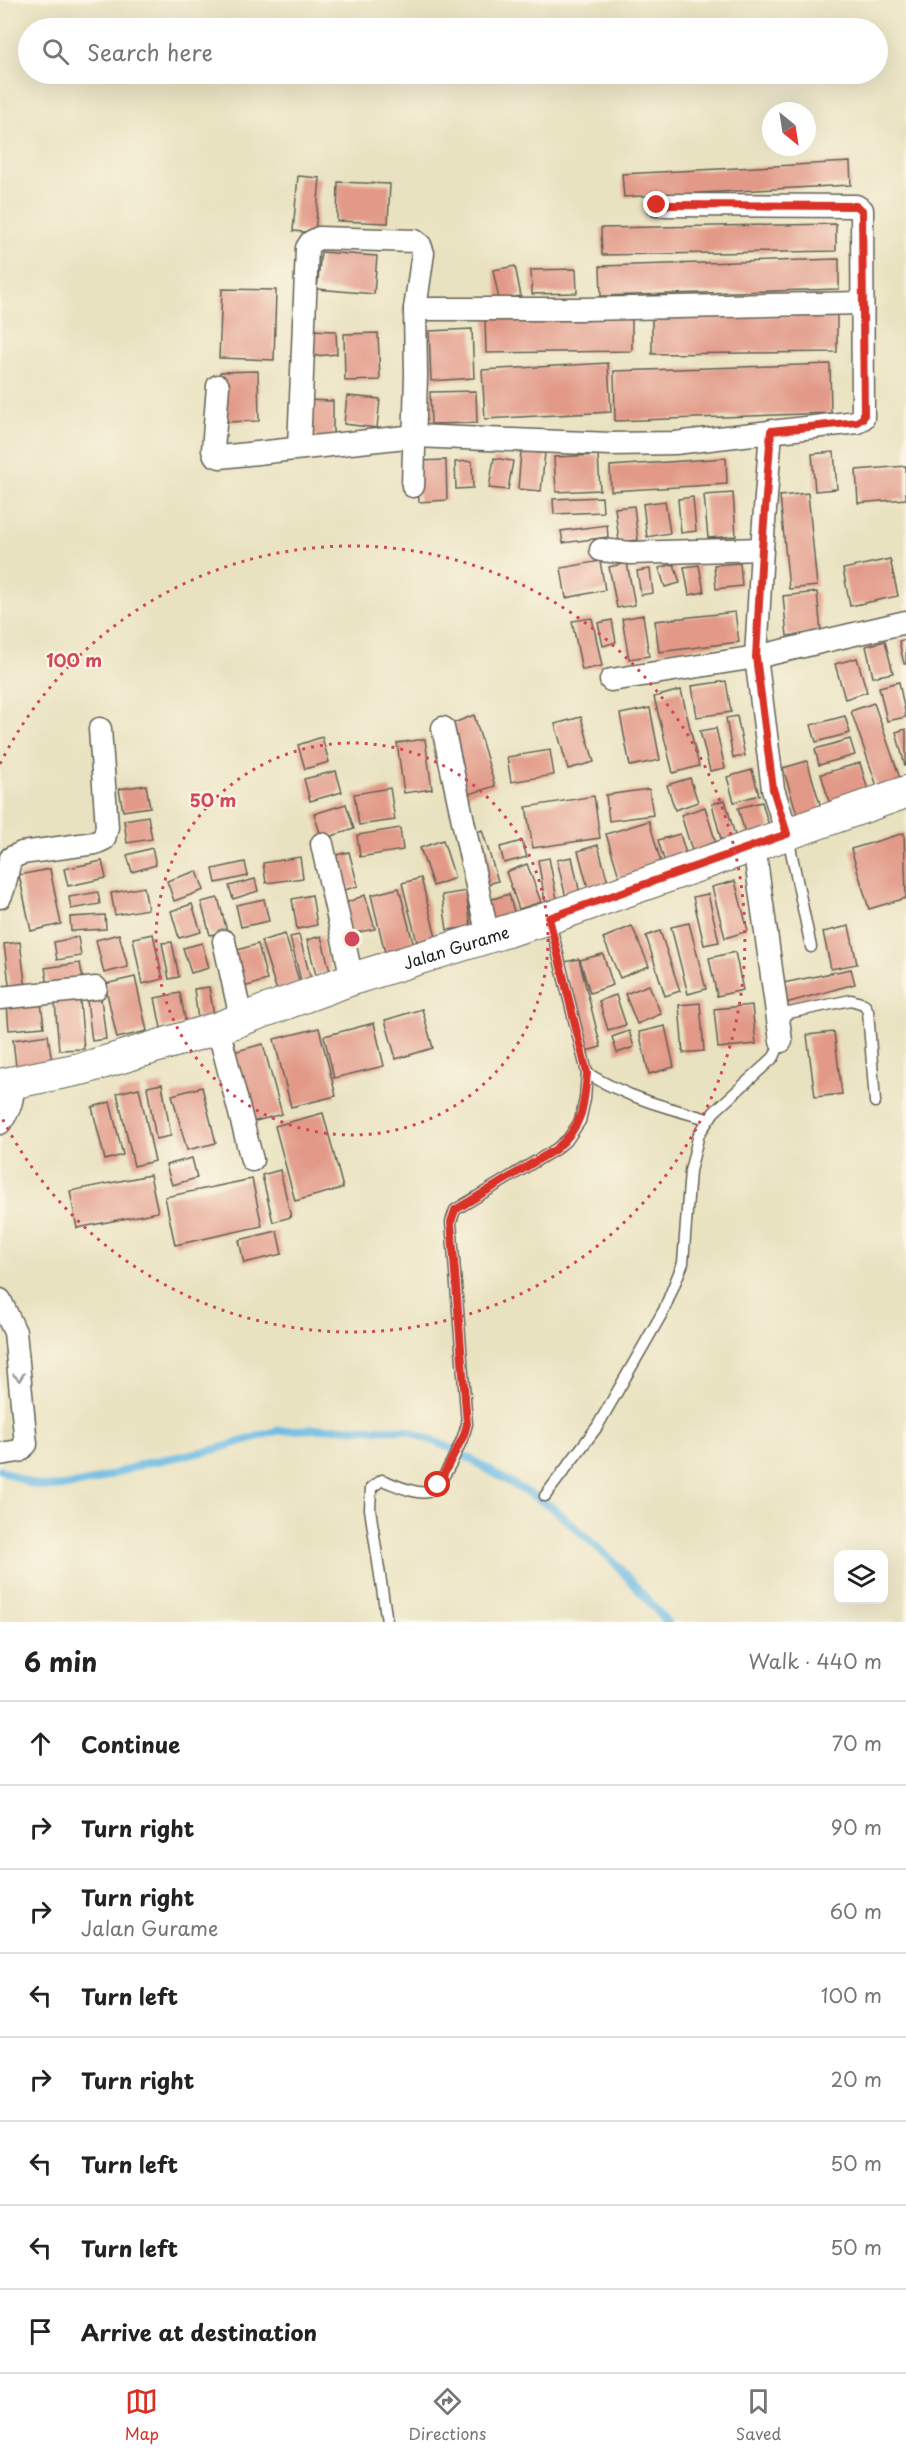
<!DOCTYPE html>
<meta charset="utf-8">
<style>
:root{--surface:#fff;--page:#f2f2f2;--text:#222;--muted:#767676;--line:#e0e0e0;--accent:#d93025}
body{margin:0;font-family:"Playpen Sans",sans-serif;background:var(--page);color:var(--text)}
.controls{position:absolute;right:18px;bottom:18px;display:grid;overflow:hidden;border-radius:12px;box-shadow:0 6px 24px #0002}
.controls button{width:54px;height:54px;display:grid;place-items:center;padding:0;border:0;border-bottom:2px solid var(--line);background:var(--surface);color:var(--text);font:30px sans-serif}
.compass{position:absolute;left:762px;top:102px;width:54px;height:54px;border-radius:50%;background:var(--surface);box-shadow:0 6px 24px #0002;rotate:150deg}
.stop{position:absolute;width:18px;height:18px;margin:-14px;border:4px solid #d93025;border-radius:50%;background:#fff}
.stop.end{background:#d93025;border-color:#fff;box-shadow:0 2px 6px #0008}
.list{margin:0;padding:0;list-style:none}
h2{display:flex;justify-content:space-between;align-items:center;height:78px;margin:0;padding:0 24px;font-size:26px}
h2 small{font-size:20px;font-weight:400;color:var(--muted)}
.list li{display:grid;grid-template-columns:39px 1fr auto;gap:18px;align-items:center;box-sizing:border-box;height:84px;padding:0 24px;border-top:2px solid var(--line)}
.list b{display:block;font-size:22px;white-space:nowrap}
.list p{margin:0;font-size:20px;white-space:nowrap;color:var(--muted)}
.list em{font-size:20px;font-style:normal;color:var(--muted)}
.icon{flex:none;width:33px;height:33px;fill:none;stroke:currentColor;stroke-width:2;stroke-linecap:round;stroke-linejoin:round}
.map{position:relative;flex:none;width:906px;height:1622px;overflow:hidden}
.search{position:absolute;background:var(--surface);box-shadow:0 6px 24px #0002;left:18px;right:18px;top:18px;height:66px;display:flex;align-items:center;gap:15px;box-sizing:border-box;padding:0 21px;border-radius:33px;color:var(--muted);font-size:22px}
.sheet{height:750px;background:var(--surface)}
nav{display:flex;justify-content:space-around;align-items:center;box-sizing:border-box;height:84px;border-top:2px solid var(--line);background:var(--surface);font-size:16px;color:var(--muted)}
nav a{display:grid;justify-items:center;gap:3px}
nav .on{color:var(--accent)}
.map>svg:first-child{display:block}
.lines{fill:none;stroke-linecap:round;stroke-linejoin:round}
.stream{stroke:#69bae4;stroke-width:8}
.building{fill:#e29987}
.lane-casing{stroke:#646155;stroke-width:13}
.street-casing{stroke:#646155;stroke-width:25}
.secondary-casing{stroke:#646155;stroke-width:34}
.lane{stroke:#fff;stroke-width:10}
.street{stroke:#fff;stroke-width:22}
.secondary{stroke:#fff;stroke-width:32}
.oneway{stroke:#999}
.route{stroke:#d93025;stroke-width:8}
.ring{fill:none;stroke:#d1495b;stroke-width:3;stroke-dasharray:3 6}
.labels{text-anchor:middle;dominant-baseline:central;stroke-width:4.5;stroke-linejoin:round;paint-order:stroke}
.street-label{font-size:16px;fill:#1c1c1c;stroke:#fcf5e5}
.centre{fill:#d1495b;stroke:#fcf5e5;stroke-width:3}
.ring-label{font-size:18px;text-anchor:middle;font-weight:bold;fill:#d1495b;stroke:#fcf5e5;stroke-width:4.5;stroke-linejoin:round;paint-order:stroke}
</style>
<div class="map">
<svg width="906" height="1622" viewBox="0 0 906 1622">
<rect width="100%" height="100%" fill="#fcf5e5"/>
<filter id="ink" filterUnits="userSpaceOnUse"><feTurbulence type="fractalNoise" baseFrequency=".0167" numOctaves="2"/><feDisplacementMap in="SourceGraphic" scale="12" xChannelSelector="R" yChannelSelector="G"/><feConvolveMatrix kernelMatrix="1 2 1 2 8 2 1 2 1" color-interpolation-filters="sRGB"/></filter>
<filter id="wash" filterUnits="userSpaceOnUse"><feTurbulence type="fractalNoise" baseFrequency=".008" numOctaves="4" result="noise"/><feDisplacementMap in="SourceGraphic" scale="24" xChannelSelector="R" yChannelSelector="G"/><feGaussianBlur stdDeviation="1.35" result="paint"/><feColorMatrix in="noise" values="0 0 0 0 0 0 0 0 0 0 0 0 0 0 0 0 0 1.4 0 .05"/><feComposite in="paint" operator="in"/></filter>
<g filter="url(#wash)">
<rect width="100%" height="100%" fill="#e9e2c0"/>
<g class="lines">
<polyline class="stream" points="1,1470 31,1484 49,1487 67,1486 93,1481 146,1463 213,1450 276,1431 337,1428 406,1430 455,1450 552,1507 615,1563 667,1622"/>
</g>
<g id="blocks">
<g class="building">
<polygon points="850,162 851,185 624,197 622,174"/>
<polygon points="298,176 320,178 315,233 293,231"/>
<polygon points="338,182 390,184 388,223 337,221"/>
<polygon points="836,224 836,251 602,255 601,228"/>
<polygon points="321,252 377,256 374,294 317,289"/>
<polygon points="839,259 839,289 601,296 600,266"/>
<polygon points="515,266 521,296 499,300 493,270"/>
<polygon points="576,269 577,293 532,294 531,270"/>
<polygon points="222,289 276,290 274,360 219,358"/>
<polygon points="837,315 837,352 652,354 652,318"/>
<polygon points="632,316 632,351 486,353 485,317"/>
<polygon points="472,329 474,378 431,381 429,331"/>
<polygon points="307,330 336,331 337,354 305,357"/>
<polygon points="378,333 380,380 345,381 344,334"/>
<polygon points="608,363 611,412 485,419 482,370"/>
<polygon points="830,364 831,413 615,421 614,371"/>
<polygon points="258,371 259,421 221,422 220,372"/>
<polygon points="476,391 477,423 431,424 430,392"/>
<polygon points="347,396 380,399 377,428 344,424"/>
<polygon points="303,400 333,401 333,437 300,437"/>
<polygon points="521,451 545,453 541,491 518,489"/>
<polygon points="834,452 837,489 815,491 812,454"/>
<polygon points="598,455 600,490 556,492 554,457"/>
<polygon points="494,458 513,461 508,490 489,488"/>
<polygon points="726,458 727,484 611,491 610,466"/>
<polygon points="446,460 447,500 419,502 417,461"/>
<polygon points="472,461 473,488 456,489 455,462"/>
<polygon points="906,466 906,499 858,503 856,470"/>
<polygon points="733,493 736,536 708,538 704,495"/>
<polygon points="808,493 817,586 789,589 780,496"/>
<polygon points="602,497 603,512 554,514 553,499"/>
<polygon points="693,497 696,531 681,533 678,499"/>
<polygon points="665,501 670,533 647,537 643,504"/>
<polygon points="634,506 638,540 619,542 615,508"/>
<polygon points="607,525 608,537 563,543 561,531"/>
<polygon points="890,559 898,596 850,606 843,569"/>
<polygon points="600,561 605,590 566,598 561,568"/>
<polygon points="627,563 635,605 617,608 609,567"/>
<polygon points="740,563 742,586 716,589 714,565"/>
<polygon points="674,564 680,583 665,587 659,568"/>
<polygon points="699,565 704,592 689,595 684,567"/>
<polygon points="650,569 653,593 641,595 637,571"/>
<polygon points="817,592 821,632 787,636 783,596"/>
<polygon points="735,612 739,642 659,652 655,621"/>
<polygon points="643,615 649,656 629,659 622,619"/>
<polygon points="592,618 602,666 582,670 572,621"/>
<polygon points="612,620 616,642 603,646 598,623"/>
<polygon points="906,639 906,664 904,664 899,641"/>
<polygon points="885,641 893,673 873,677 866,646"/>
<polygon points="857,658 867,692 845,699 835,664"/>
<polygon points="726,681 731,712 697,717 692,686"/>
<polygon points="899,682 906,717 887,721 879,687"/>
<polygon points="681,690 699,766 673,773 654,697"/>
<polygon points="874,703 902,784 879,792 851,711"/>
<polygon points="650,708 660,760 630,766 620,714"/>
<polygon points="474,715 495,786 463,796 446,726"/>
<polygon points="737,716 745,756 733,758 726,718"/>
<polygon points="845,716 850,733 816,742 811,725"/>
<polygon points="581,717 594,762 568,769 555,724"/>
<polygon points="716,728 725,768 710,771 700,731"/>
<polygon points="906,729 906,766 905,766 896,732"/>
<polygon points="322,737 329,762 305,769 298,745"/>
<polygon points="425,739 432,789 404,793 397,743"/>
<polygon points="850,739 855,755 819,765 815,749"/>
<polygon points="550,750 554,775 511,782 507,757"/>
<polygon points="807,761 823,814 799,821 783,768"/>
<polygon points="860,763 870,797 831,808 821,774"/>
<polygon points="752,770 759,795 734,802 727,777"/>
<polygon points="336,771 342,792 310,801 304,779"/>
<polygon points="690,778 698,802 675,810 667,785"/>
<polygon points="146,785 150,807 123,811 119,789"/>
<polygon points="390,788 395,820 359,825 354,794"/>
<polygon points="649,789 653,815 609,821 606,795"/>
<polygon points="594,796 600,838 533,848 526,807"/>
<polygon points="725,800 736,839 722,843 712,804"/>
<polygon points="762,802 771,833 747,840 738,808"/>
<polygon points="346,804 354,829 322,839 314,814"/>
<polygon points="705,807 718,850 694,857 681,815"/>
<polygon points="148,816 152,839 127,843 124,820"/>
<polygon points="649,821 664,873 622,886 606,834"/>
<polygon points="400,828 403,850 360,857 357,835"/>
<polygon points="482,830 498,881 482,886 471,835"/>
<polygon points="904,833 906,898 869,909 851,849"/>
<polygon points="680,834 689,864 667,870 658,840"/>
<polygon points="443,840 455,878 433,886 420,848"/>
<polygon points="522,841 527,857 504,863 500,847"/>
<polygon points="598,845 611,894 591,899 578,851"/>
<polygon points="152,848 156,865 132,872 127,855"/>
<polygon points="349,852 358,886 341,891 332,856"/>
<polygon points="300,857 303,878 266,883 263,863"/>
<polygon points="572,857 580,894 566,898 557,860"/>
<polygon points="549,858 557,899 545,901 538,860"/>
<polygon points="102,861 106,878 68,886 64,869"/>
<polygon points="245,862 248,876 216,883 213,869"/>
<polygon points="527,864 541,902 519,909 506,872"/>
<polygon points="50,869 61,924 31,931 19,875"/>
<polygon points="197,871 204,890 174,901 167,881"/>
<polygon points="421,878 437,941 418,946 402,883"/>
<polygon points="255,879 258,891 233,899 229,886"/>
<polygon points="735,881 748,931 725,938 712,887"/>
<polygon points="144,887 148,909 115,915 111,893"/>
<polygon points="399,888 416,954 387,961 371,895"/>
<polygon points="466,891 471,927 447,930 442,895"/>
<polygon points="98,892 100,904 71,909 69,897"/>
<polygon points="509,894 516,919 492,928 486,901"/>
<polygon points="708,894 719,942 704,945 693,897"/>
<polygon points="312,895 317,925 297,929 292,899"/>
<polygon points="365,895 375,929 349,934 341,905"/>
<polygon points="218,898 227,931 210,935 201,902"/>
<polygon points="264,899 269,921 241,927 236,905"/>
<polygon points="192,904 201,932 179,938 171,911"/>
<polygon points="105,915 106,929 71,931 70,917"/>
<polygon points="689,923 706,989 688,994 671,927"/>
<polygon points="632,926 649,966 620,978 603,938"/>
<polygon points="849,926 857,964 831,969 823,932"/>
<polygon points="660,931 680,991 665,996 646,936"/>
<polygon points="119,934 128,967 104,973 96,940"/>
<polygon points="153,934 163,979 142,984 133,938"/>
<polygon points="285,934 300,984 277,991 261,941"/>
<polygon points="299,935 314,991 304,993 290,937"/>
<polygon points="321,936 330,971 316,975 307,940"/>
<polygon points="78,937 81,956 57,960 54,942"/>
<polygon points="20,942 26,990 10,992 4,944"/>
<polygon points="172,942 179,977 169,979 162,943"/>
<polygon points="202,943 209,968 191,973 183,948"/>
<polygon points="258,944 267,980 244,987 234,951"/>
<polygon points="735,952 743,990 717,996 709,958"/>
<polygon points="603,954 613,985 590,993 580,960"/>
<polygon points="579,959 601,1047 586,1051 564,962"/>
<polygon points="80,963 83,980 48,986 45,968"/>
<polygon points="851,969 855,984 782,1004 778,984"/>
<polygon points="135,977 147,1031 117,1038 105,984"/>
<polygon points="649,985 661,1014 637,1024 625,994"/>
<polygon points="209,987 214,1016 198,1019 194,989"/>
<polygon points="100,990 106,1039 92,1041 86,992"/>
<polygon points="180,993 186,1024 161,1028 155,998"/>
<polygon points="616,995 626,1025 608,1030 599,1001"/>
<polygon points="80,1000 84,1049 59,1050 55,1002"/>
<polygon points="41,1002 44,1027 9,1030 7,1005"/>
<polygon points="700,1003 704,1051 683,1053 679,1005"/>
<polygon points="752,1005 756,1044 718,1048 714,1009"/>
<polygon points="422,1009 433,1048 396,1059 385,1020"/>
<polygon points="374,1023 384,1066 334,1078 324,1036"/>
<polygon points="665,1026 674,1067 649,1074 639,1032"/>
<polygon points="319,1028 336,1096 291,1107 274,1039"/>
<polygon points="629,1031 634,1047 617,1053 612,1037"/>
<polygon points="834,1032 842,1094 815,1097 807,1035"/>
<polygon points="48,1035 53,1070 17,1075 13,1040"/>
<polygon points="263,1044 282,1114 252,1122 233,1052"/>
<polygon points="162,1084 171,1136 156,1139 147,1087"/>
<polygon points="202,1087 216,1143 187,1150 172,1095"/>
<polygon points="139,1088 155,1161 134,1166 117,1093"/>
<polygon points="110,1102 123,1155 105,1160 92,1107"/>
<polygon points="323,1113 343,1188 295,1201 275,1126"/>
<polygon points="192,1158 197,1178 172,1185 166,1165"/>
<polygon points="280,1170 291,1217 273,1222 262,1175"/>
<polygon points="150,1175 158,1212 77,1228 70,1191"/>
<polygon points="252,1179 262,1226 175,1245 165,1197"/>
<polygon points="277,1231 282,1254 244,1263 239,1240"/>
</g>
</g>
</g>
<g filter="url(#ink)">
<use href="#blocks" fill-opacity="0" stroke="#646155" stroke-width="1.5"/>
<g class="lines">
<g class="lane-casing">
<g id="lane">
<polyline points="788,837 811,947"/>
<polyline points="779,1015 851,1000 864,1004 868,1011 875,1102"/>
<path d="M587,1073C623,1096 667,1108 708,1119"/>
<polyline points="545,1496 597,1427 664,1310 683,1263 690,1171 699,1134 714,1112 774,1057 781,1041"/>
<path d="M387,1622L370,1509L371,1488L382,1480C394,1484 415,1495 428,1492C442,1489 464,1437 467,1424L451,1222L455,1210L556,1149L568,1139L580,1121L585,1099L587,1073L550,922"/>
</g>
</g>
<g class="street-casing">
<g id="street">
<polyline points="218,386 213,450 215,455 220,457 415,436 611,444 675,443 857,422 863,418 862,210 856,206 657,205"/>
<polyline points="771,431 762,549 756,657 773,789 787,834"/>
<polyline points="299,448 307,248 311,242 319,238 415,241 420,245 423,253 415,309"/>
<polyline points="413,486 416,375 415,309 584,309 862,303"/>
<polyline points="601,550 631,553 762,549"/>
<polyline points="611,680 756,657 906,622"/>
<polyline points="443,728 488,937"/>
<polyline points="322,844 352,979"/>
<polyline points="754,846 781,1041"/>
<path d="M0,897C7,884 6,871 11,858L22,853L95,843L104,839L107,827L100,729"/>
<polyline points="224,941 241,1018"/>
<polyline points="0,998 96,988"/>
<polyline points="218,1028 252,1160"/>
<path d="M0,1123C10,1110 13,1099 13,1083"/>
<polyline points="0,1300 15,1332 26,1444 19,1451 0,1454"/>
</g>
</g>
<g class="secondary-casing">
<g id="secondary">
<path id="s1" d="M0,1085L85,1068L218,1028L352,979L549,918L906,792"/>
</g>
</g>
<use href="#lane" class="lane"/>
<use href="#street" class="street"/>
<use href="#secondary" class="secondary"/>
</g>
<defs><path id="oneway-chevron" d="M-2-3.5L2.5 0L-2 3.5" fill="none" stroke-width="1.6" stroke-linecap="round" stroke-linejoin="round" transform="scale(1.5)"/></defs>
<use class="oneway" href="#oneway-chevron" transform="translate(19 1377) rotate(84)"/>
</g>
<g class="lines" filter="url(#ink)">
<path class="route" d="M438,1485L464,1435L467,1424L451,1222L455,1210L556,1149C583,1126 584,1106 587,1073L549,918L787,834L773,789L756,657L762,549L771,431L857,422L863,418L864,415L862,210L856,206L657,205"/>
</g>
<g class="ring">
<circle cx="352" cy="939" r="196"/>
<path d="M0 764A393 393 0 1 1 0 1114"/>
</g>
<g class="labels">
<g class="street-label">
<text stroke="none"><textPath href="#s1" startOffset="477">Jalan Gurame</textPath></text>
</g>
</g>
<circle cx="352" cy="939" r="9" class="centre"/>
<g class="ring-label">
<text x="74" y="667">100 m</text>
<text x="213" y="807">50 m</text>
</g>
</svg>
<div class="controls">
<button><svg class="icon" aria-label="layers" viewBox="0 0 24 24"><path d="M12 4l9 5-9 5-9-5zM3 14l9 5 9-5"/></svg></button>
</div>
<svg class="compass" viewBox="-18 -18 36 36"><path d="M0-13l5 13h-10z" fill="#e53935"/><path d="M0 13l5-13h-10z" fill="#767676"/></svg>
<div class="stop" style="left:438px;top:1485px"></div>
<div class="stop end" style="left:657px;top:205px"></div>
<div class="search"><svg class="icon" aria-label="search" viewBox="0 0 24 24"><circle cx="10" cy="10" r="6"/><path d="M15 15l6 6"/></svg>Search here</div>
</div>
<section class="sheet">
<h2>6 min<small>Walk · 440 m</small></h2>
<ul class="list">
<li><svg class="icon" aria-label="ahead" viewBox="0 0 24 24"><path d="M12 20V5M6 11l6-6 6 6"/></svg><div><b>Continue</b></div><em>70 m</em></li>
<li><svg class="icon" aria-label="right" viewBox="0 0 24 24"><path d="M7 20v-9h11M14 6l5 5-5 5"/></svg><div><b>Turn right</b></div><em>90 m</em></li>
<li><svg class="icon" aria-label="right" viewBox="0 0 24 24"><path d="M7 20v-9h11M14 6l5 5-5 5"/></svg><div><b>Turn right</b><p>Jalan Gurame</p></div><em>60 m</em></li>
<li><svg class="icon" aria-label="left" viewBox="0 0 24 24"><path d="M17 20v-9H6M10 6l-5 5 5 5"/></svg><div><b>Turn left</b></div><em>100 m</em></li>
<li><svg class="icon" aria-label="right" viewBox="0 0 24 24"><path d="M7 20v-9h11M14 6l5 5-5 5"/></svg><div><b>Turn right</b></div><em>20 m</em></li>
<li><svg class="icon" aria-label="left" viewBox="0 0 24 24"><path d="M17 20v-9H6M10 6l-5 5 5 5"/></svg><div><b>Turn left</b></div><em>50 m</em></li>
<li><svg class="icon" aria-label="left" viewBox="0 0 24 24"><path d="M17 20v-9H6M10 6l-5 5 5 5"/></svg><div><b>Turn left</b></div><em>50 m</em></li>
<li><svg class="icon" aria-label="arrive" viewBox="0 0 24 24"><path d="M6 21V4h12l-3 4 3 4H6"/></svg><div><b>Arrive at destination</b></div></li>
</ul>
</section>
<nav>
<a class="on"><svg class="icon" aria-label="map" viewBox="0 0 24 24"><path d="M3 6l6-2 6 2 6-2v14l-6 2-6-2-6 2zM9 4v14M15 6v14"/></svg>Map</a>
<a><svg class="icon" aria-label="directions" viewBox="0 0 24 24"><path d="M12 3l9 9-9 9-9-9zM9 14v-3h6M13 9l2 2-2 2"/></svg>Directions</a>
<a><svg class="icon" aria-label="saved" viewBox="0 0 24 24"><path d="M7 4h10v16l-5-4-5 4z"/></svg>Saved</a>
</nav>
